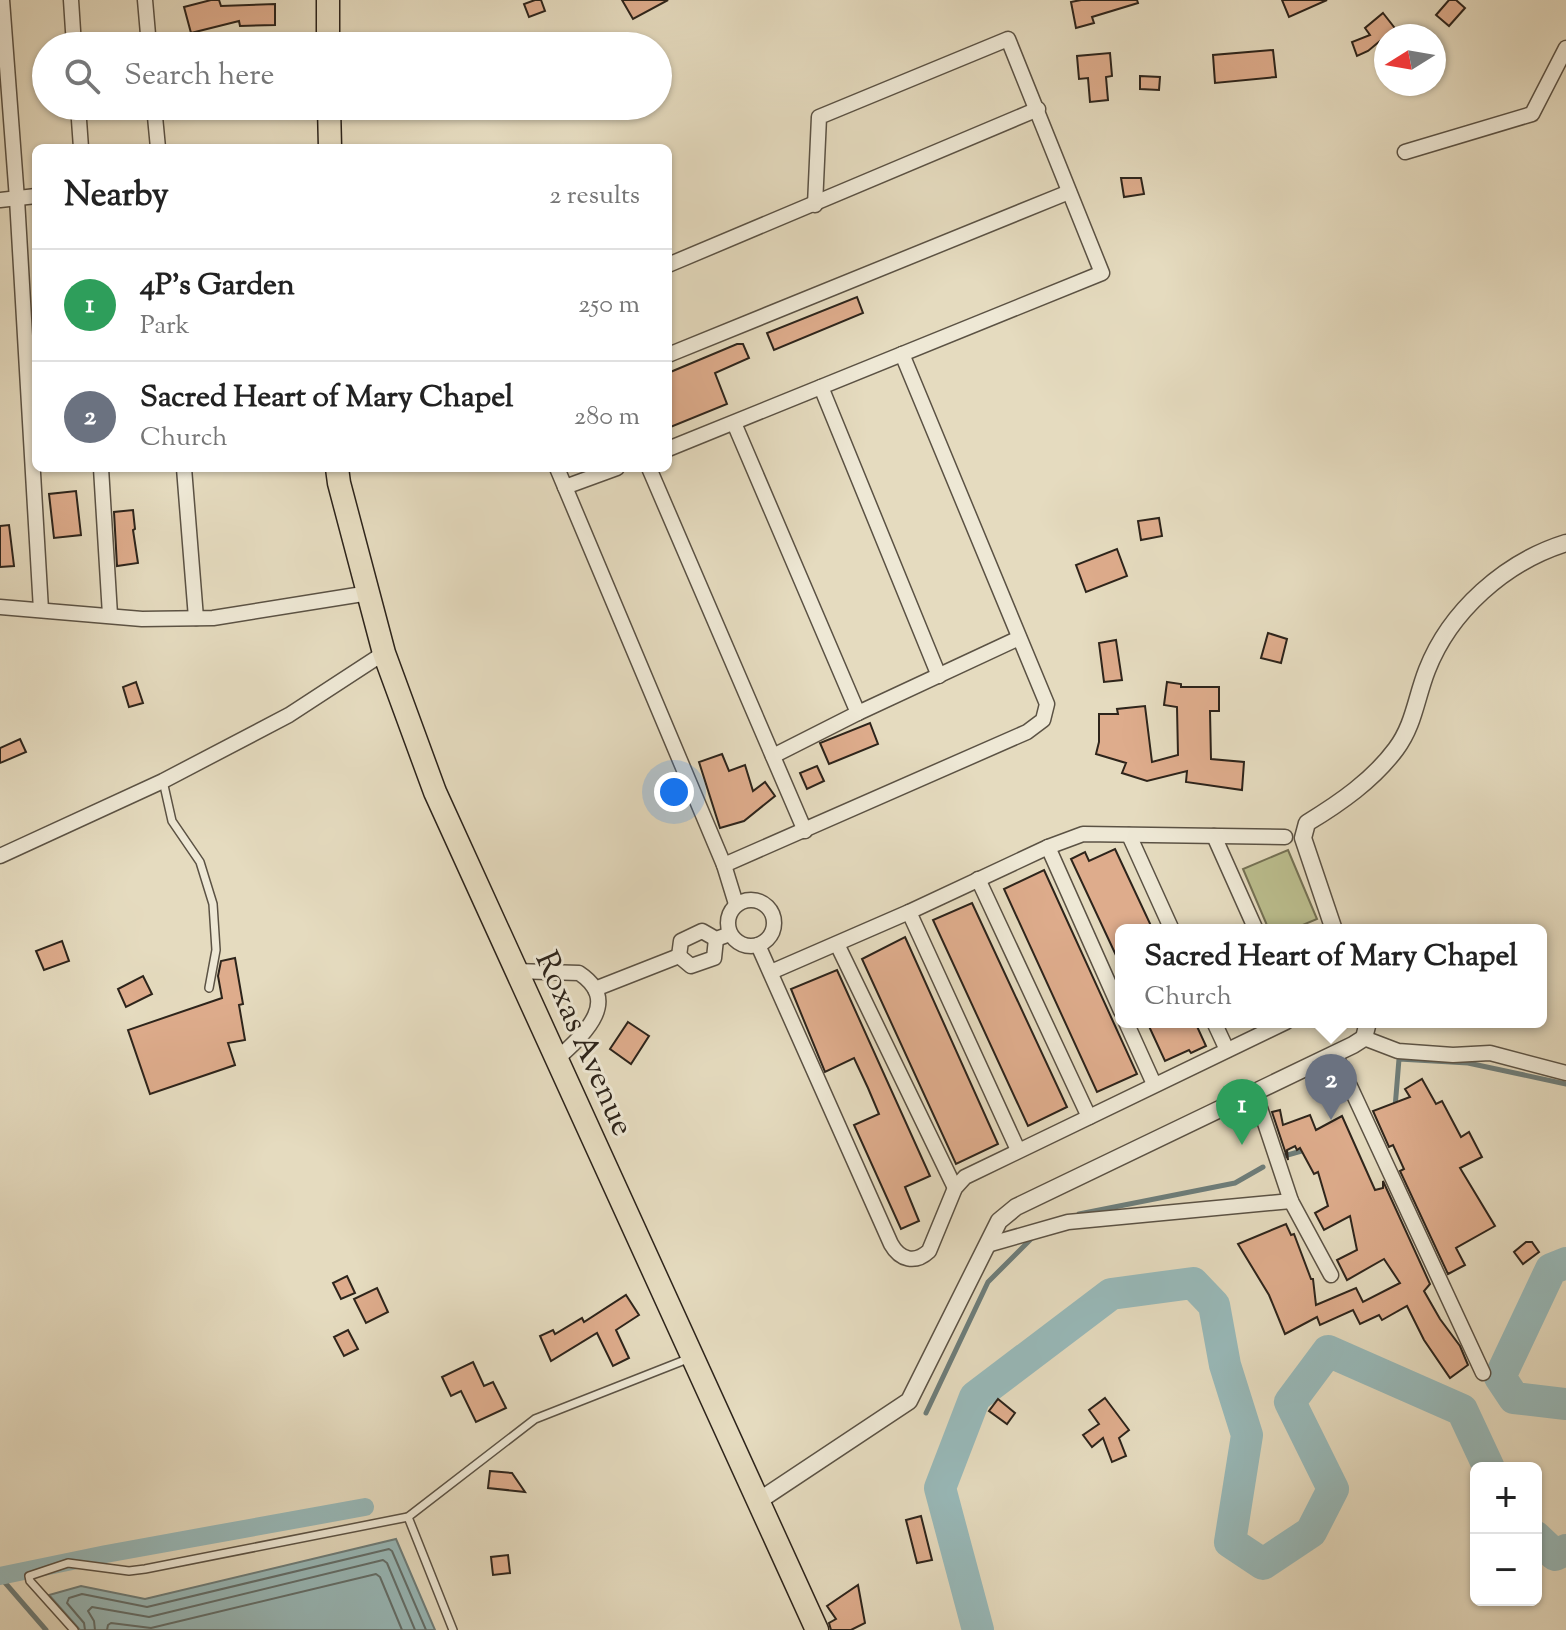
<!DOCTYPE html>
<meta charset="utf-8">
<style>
:root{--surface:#fff;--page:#f6f6f6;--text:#222;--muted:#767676;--line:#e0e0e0;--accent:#0f766e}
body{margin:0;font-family:"Sorts Mill Goudy",serif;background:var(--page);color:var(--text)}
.controls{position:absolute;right:24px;bottom:24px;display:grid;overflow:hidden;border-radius:12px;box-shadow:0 2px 6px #0004}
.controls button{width:72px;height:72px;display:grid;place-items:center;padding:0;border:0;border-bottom:2px solid var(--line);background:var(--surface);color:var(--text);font:40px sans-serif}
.compass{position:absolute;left:1374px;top:24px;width:72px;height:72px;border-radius:50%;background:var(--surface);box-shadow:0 2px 6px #0004;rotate:259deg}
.you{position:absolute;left:674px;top:792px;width:28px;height:28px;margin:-20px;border:6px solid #fff;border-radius:50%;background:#1a73e8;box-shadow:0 0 0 12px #1a73e833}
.badge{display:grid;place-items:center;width:52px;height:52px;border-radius:50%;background:var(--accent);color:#fff;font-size:26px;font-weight:700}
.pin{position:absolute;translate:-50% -66px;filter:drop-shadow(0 2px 4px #0008)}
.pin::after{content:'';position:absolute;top:42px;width:28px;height:24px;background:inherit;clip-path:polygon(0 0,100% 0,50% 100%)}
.popup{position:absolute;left:1115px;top:924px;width:432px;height:104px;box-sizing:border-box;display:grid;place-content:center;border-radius:12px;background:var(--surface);filter:drop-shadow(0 2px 6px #0005);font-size:26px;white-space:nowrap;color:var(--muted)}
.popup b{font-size:30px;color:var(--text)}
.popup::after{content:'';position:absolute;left:50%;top:100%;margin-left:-16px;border:16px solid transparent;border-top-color:var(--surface)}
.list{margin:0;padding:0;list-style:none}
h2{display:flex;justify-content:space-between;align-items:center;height:104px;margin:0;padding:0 32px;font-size:34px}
h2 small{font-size:26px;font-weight:400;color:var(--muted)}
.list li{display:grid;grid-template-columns:52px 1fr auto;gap:24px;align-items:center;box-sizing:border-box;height:112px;padding:0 32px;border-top:2px solid var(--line)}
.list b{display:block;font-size:30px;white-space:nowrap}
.list p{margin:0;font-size:26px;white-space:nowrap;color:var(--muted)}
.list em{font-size:26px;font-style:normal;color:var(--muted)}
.icon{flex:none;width:44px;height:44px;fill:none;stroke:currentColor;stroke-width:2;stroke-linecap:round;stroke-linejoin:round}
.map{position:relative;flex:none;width:1566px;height:1630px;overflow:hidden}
.search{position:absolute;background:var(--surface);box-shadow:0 2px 6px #0004;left:32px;top:32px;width:640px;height:88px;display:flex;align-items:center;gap:20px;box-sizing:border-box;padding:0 28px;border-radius:44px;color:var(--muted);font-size:30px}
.panel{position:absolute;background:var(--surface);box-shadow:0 2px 6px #0004;left:32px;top:144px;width:640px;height:328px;border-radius:12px}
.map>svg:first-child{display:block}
.green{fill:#bbbe8e;stroke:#747154;stroke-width:2}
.water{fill:#98b9b9;stroke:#6d7d7a;stroke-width:2}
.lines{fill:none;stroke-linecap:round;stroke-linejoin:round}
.shore{stroke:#626e6a;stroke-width:2}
.stream{stroke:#6d7d7a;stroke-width:5}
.canal{stroke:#98b9b9;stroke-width:18}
.river{stroke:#98b9b9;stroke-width:32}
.building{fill:#deac8c;stroke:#2d241b;stroke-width:2}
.service-casing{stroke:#5b5244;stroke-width:10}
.minor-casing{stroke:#5b5244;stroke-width:17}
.tertiary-casing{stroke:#5b5244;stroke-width:19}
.primary-casing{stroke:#2d241b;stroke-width:25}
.service{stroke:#eee8d5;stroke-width:7}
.minor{stroke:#eee8d5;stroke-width:14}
.tertiary{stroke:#eee8d5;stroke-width:16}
.primary{stroke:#e5dbbf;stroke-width:22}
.labels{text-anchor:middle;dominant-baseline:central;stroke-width:6;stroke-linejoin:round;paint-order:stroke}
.street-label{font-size:32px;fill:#2d241b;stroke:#eee8d5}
</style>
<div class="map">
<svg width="1566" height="1630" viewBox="0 0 1566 1630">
<rect width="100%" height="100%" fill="#e5dbbf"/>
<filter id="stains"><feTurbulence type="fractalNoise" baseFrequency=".0025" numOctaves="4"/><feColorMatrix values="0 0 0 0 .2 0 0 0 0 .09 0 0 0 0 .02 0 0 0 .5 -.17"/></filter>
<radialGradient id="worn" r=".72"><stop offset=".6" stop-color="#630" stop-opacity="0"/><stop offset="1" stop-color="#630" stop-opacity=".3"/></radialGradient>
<polygon class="green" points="1288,850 1317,919 1291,930 1269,930 1243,869"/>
<polygon class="water" points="396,1539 435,1630 80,1630 49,1595 81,1586 145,1599"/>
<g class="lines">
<g class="shore">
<polyline points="85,1630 84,1623 67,1603 69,1598 82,1594 147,1607 389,1549 392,1551 426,1630"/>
<polyline points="95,1630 94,1621 88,1611 92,1607 149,1617 383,1560 387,1563 415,1630"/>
<polyline points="107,1630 108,1625 111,1623 151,1628 376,1574 380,1577 402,1630"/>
</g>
<g class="stream">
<polyline points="1395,1108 1399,1059 1468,1063 1566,1084"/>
<polyline points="1284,1156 1305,1150"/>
<polyline points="1079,1214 1235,1183 1263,1167"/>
<polyline points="926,1413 988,1282 1034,1236"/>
<polyline points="0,1577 46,1630"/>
</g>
<polyline class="canal" points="0,1576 106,1554 365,1507"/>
<g class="river">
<polyline points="1566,1263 1551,1269 1500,1377 1514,1398 1566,1404"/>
<polyline points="1536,1537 1555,1555 1566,1550"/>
<polyline points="978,1630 940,1488 975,1397 1111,1294 1193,1283 1214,1305 1225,1365 1247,1435 1230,1542 1263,1564 1311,1532 1333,1489 1290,1402 1328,1351 1462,1410 1489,1468"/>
</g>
</g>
<g class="building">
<polygon points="211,0 219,0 221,6 275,4 275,25 240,26 239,21 191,33 184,7"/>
<polygon points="535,0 541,0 545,11 529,17 524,4"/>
<polygon points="622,0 668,0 633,19"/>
<polygon points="1081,0 1137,0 1138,3 1092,17 1094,23 1076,28 1071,2"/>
<polygon points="1282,0 1327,0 1289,17"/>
<polygon points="1449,0 1456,0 1465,8 1449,26 1436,15"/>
<polygon points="1383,13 1401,36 1386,36 1368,51 1357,56 1352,42 1370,35 1365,28"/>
<polygon points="1273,50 1276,77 1215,83 1213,55"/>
<polygon points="1110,53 1112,76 1106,77 1108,100 1090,102 1088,78 1079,79 1077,56"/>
<polygon points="1140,76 1160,77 1159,90 1140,89"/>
<polygon points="1121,178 1141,178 1144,194 1124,197"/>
<polygon points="857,297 863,313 774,350 767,333"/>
<polygon points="737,344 743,344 749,358 715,373 727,404 668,428 668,373"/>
<polygon points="76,491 81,535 54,538 49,494"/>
<polygon points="133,510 135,529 133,530 138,563 117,566 114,512"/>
<polygon points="1159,518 1162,536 1141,540 1138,521"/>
<polygon points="9,525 14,566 0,567 0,526"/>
<polygon points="1117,549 1127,576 1086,592 1076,565"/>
<polygon points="1268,633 1287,639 1281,663 1261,658"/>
<polygon points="1116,640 1122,680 1104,682 1099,643"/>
<polygon points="136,682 143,703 129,707 123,687"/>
<polygon points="1167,682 1181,684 1181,687 1219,687 1219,711 1210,711 1211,759 1244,762 1242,790 1186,782 1187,771 1147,781 1122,773 1126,763 1096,754 1099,742 1099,714 1118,714 1117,709 1145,706 1152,762 1178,755 1177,707 1164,705"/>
<polygon points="870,723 878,744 829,764 820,743"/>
<polygon points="20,739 26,752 0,763 0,748"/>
<polygon points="722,754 729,771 745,765 753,791 765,782 775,796 744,821 720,828 699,762"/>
<polygon points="817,766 824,781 807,789 800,773"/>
<polygon points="1115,849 1153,930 1121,930 1121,966 1071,859 1085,852 1089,861"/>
<polygon points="1044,870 1137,1074 1097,1092 1004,889"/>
<polygon points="972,903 1067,1107 1028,1126 933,920"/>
<polygon points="905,937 998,1144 956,1164 862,959"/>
<polygon points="62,941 69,961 44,970 36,951"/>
<polygon points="235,958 243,1004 239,1005 245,1040 228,1043 235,1065 150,1094 128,1030 222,998 218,976 221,961"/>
<polygon points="837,970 930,1176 905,1187 919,1221 901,1229 854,1125 879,1114 868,1088 854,1058 825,1072 791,989"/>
<polygon points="143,976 152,994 126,1007 118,989"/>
<polygon points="628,1022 649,1036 631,1064 610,1049"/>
<polygon points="1147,1022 1195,1022 1206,1046 1191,1053 1189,1050 1165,1061"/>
<polygon points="1422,1079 1436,1104 1442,1101 1461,1137 1469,1132 1482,1157 1460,1168 1495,1226 1456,1248 1465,1265 1448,1274 1400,1171 1404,1169 1393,1145 1389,1147 1373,1111 1410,1097 1405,1089"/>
<polygon points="1280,1110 1283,1125 1310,1115 1316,1130 1342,1116 1375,1190 1383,1188 1383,1181 1430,1284 1424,1291 1440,1319 1460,1346 1468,1365 1450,1378 1424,1340 1407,1306 1382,1320 1379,1315 1360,1324 1353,1310 1320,1325 1317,1317 1285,1334 1269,1295 1238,1244 1286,1224 1291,1235 1294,1234 1311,1279 1313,1279 1316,1305 1356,1288 1363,1302 1400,1283 1384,1259 1347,1280 1337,1260 1357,1250 1350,1216 1324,1230 1315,1213 1328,1206 1318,1172 1314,1174 1300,1148 1297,1150 1295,1146 1287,1150 1288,1160 1272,1112"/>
<polygon points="1526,1242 1532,1242 1539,1252 1523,1264 1514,1252"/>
<polygon points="347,1276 355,1293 341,1299 333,1283"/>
<polygon points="377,1288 388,1312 366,1323 354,1299"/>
<polygon points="626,1295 639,1315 616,1330 629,1358 613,1366 597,1333 551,1361 540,1336 553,1330 555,1334 582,1318 584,1322"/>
<polygon points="348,1330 358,1349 344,1356 334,1337"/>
<polygon points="473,1362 484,1386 493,1382 506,1408 476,1422 461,1391 451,1396 442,1377"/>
<polygon points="1105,1398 1129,1430 1119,1438 1126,1456 1112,1462 1103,1438 1092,1447 1083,1435 1099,1424 1089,1410"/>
<polygon points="998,1399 1015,1413 1007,1424 989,1411"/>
<polygon points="490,1471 512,1473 525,1492 488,1488"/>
<polygon points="921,1516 932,1560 917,1563 906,1520"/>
<polygon points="508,1555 510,1573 493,1575 491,1557"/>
<polygon points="858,1585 865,1623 851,1630 831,1630 829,1623 836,1619 827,1606"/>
</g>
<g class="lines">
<g class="service-casing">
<g id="service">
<polyline points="163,781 172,821 200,862 213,904 216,950 209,988"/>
<polyline points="408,1517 453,1630"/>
<polyline points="74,1630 30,1581 29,1576 68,1563 129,1571 145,1569 408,1517 535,1419 690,1358"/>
</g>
</g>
<g class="minor-casing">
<g id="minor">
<polyline points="2,0 17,199 41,610"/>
<polyline points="71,0 74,46"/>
<polyline points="145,0 149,46"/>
<polyline points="78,106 81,148"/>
<polyline points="154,106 158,148"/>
<polyline points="1405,152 1532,114 1566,48"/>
<polyline points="0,200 36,196"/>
<polyline points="668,265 1038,109"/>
<polyline points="668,355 1069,192"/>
<polyline points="821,387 939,676"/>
<polyline points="734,423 858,713"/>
<polyline points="668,449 1102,273 1008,39 819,117 815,205"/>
<polyline points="101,468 110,615"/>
<polyline points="184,468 196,618"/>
<polyline points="557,468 724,865 736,904"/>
<polyline points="649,468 805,831"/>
<polyline points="565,487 617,468"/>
<polyline points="0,607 142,619 213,618 369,593"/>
<polyline points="773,756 858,713 1019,638"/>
<polyline points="1129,835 1172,930"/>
<polyline points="1214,836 1256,930"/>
<polyline points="1048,847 1121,1011"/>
<polyline points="0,856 163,781 289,715 384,653"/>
<polyline points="724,865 1027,732 1043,720 1047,704 902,354"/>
<polyline points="978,879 1089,1117"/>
<circle cx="751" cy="923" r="23"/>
<polyline points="909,912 1018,1150"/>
<polyline points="837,944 955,1188"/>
<path d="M758,945L891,1244C900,1260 915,1264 929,1251L955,1188L965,1177L1286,1022"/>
<polyline points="679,956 681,941 702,931 716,939 730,934"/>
<polyline points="679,956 691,966 714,958 716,939"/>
<path d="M515,971L579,973C624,1003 579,1038 555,1061"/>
<polyline points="771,972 909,912 1048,847 1083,834 1285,837"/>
<polyline points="595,989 679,956"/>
<polyline points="1126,1022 1154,1084"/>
<polyline points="1214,1022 1227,1050"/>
<polyline points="1364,1038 1398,1051 1453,1055 1490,1053 1566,1073"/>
<polyline points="1335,1054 1483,1373"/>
<polyline points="1255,1093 1291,1201 1331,1275"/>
<polyline points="987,1245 1068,1222 1291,1201"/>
</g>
</g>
<g class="tertiary-casing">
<g id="tertiary">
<path d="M1334,930L1303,838L1307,823C1340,803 1373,780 1396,749C1414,725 1416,698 1427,670C1450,611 1505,562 1566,543"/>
<polyline points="757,1502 909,1401 999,1221 1016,1207 1353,1045 1364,1038 1368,1022"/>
</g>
</g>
<g class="primary-casing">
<g id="primary">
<polyline points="328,0 328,46"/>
<polyline points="329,106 330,148"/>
<polyline points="337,468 339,483 384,653 435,792 817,1630"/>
</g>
</g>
<use href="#service" class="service"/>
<use href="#minor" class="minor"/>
<use href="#tertiary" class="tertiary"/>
<use href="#primary" class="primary"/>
</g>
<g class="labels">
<g class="street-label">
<text transform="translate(583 1044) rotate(66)">Roxas Avenue</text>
</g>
</g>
<rect width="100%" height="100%" filter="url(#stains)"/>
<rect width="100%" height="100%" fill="url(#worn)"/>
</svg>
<div class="controls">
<button>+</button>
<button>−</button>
</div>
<svg class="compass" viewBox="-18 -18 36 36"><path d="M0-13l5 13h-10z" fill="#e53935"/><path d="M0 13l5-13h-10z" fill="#767676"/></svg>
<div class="you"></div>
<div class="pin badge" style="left:1242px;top:1145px;background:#2e9e5b">1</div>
<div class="pin badge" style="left:1331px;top:1120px;background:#6b7280">2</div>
<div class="popup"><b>Sacred Heart of Mary Chapel</b>Church</div>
<div class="search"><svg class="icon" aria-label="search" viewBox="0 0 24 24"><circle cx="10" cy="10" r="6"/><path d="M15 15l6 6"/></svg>Search here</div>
<section class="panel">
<h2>Nearby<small>2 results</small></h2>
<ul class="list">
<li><span class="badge" style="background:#2e9e5b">1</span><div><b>4P's Garden</b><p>Park</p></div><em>250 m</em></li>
<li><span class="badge" style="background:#6b7280">2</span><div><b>Sacred Heart of Mary Chapel</b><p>Church</p></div><em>280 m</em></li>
</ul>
</section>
</div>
